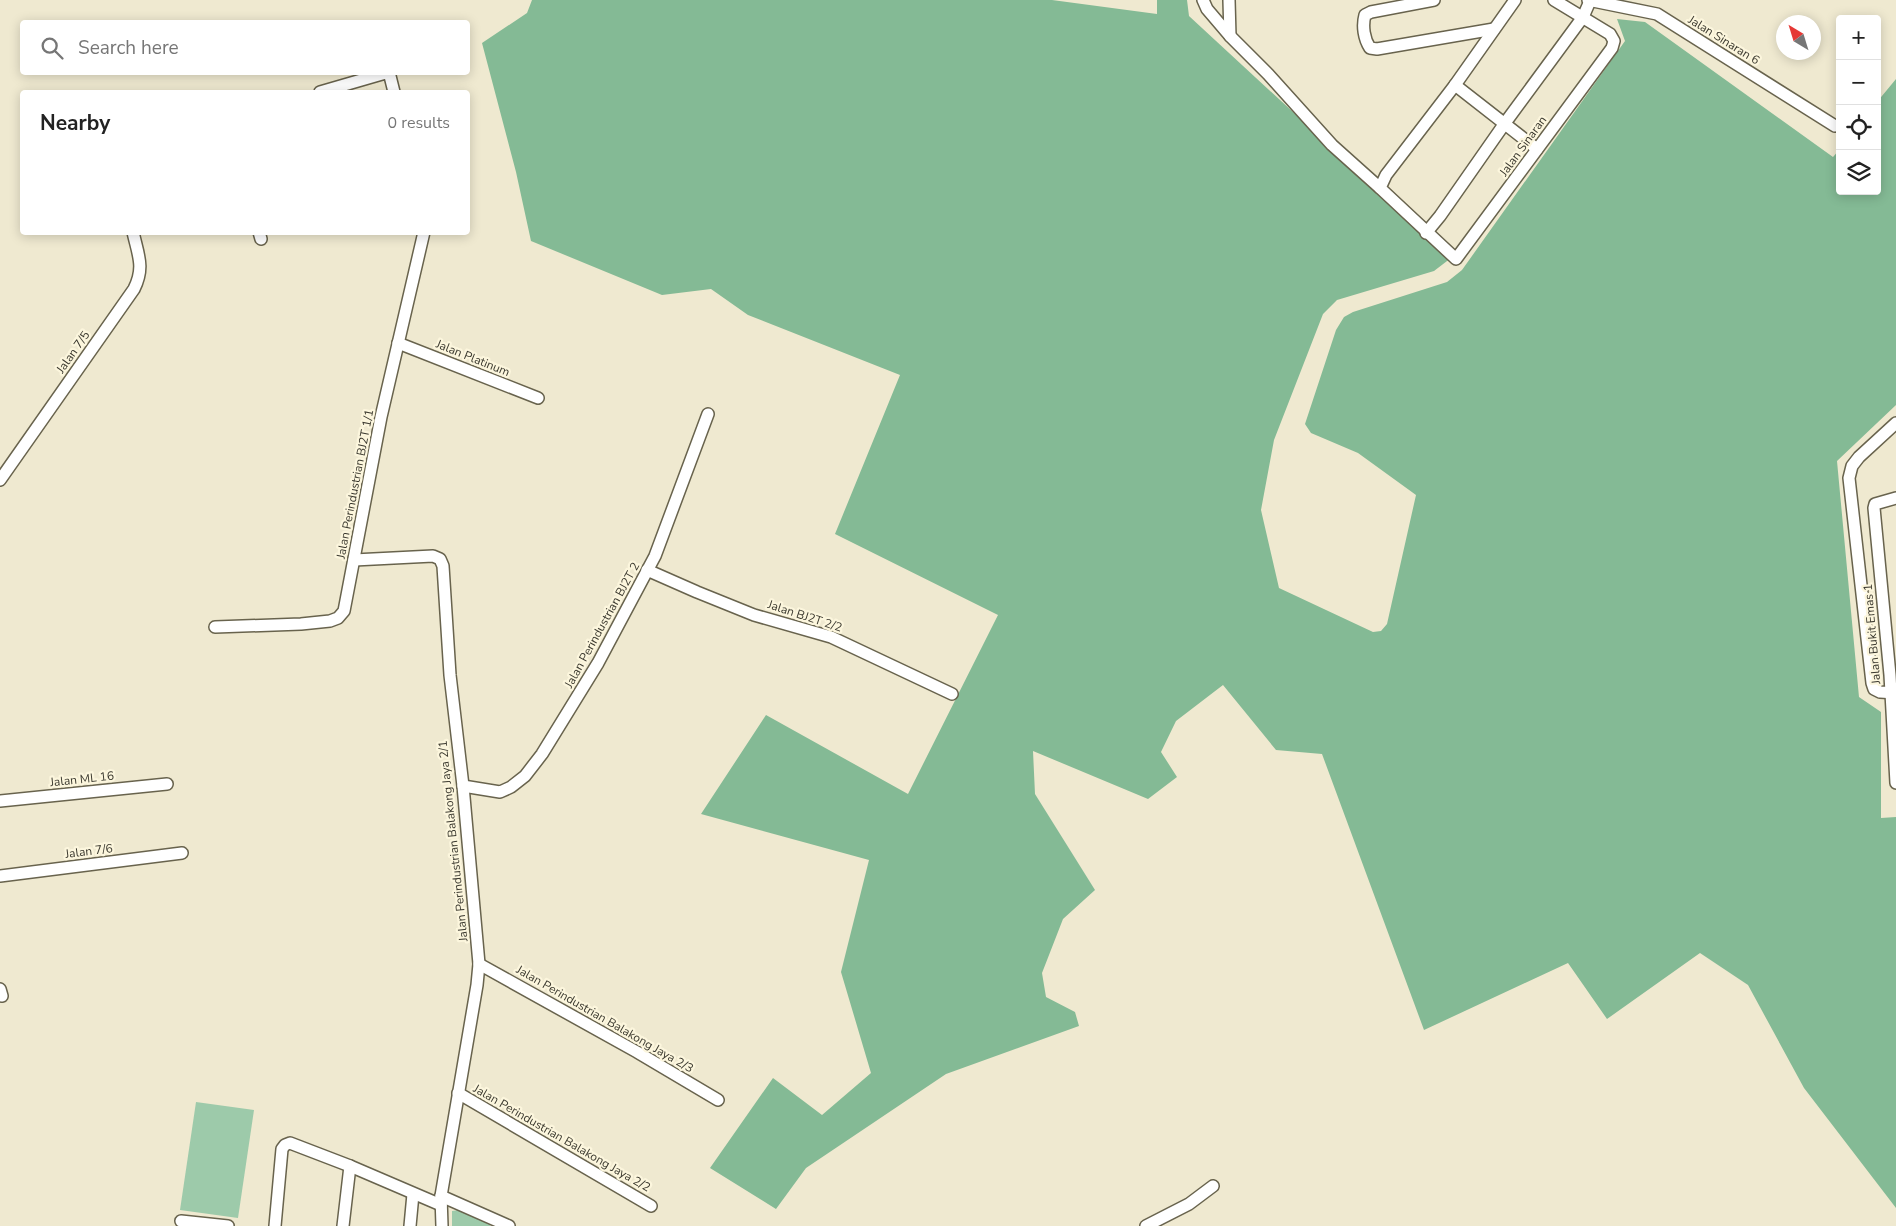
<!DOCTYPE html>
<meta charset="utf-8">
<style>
:root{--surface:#fff;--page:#f6f6f6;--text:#222;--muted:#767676;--line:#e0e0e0}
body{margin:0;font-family:"Nunito Sans",sans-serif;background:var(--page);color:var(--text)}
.controls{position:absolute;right:15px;top:15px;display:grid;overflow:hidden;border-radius:5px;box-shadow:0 2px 12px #0003}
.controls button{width:45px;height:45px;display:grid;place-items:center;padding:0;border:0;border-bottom:1px solid var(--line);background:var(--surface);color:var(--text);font:25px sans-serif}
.compass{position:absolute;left:1776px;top:15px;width:45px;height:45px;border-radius:50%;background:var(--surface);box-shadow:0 2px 12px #0003;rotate:322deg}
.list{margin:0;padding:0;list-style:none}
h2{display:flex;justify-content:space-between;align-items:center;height:65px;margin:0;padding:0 20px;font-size:21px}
h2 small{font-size:16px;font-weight:400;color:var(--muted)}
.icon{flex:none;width:28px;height:28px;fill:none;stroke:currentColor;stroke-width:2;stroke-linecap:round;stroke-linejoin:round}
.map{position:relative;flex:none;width:1896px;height:1226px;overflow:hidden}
.search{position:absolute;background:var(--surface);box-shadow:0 2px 12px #0003;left:20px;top:20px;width:450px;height:55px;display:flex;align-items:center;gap:12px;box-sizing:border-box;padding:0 18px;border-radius:5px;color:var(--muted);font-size:19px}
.panel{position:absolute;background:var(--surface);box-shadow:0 2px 12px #0003;left:20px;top:90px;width:450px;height:145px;border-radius:5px}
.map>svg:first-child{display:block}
.green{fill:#9dcaaa}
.forest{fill:#84ba95}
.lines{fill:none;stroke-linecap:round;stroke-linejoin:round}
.minor-casing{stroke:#68634d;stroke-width:14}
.minor{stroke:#fff;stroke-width:11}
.labels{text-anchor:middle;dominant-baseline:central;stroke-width:4.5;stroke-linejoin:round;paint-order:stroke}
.street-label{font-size:12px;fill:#3a382e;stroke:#fcf6dd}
</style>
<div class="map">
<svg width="1896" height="1226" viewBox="0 0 1896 1226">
<rect width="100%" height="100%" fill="#efe9d0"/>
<g class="green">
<polygon points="196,1102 254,1110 238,1218 180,1210"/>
<polygon points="459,1210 492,1222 490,1226 452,1226 452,1211"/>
</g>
<polygon class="forest" points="532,0 1052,0 1157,14 1157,0 1187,0 1189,16 1451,258 1434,271 1337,300 1323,314 1274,440 1261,510 1279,588 1373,632 1381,631 1387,624 1416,495 1358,453 1311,433 1305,424 1336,330 1344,317 1353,312 1447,282 1462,270 1625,41 1617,19 1645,22 1833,157 1840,149 1840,191 1877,191 1877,102 1896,79 1896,405 1837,461 1859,697 1881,712 1881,818 1896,817 1896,1208 1804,1088 1748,985 1700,953 1607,1019 1568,963 1424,1030 1322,754 1276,750 1223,685 1176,721 1161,752 1177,777 1148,799 1033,751 1035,794 1095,890 1063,919 1042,973 1046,997 1075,1012 1079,1026 946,1074 806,1168 776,1209 710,1168 773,1078 822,1115 871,1073 841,972 869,860 701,814 766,715 908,794 998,615 835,534 900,375 748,315 711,289 662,295 531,241 516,172 482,43 527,13"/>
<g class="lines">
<g class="minor-casing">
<g id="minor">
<polyline points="1203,0 1207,9 1230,36 1268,74 1332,145 1380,188"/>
<polyline points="1229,0 1230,36"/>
<path d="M1434,0L1371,12L1365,15C1362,26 1364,39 1370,48L1377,49L1494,29"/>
<polyline points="1515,0 1455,85 1386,175 1380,188 1456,259 1612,48 1614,41 1610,34 1554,0"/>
<polyline points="1588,0 1657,14 1835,126"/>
<polyline points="1455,85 1537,149"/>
<polyline points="320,92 389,72 394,92"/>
<polyline points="259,232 261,239"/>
<polyline points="1426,233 1440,216 1505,123 1583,17 1590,1"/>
<polyline points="398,343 538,398"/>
<polyline points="1896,423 1859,457 1852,466 1849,478 1872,683 1874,689 1880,692 1896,693"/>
<path d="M0,480L134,289C145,267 138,255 133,232"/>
<polyline points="354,560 433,556 440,559 443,566 450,675 463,786 479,964 477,985 441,1196 442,1226"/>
<polyline points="647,570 697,592 754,615 831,637 952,694"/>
<polyline points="215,627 301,624 330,621 338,618 344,611 381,417 424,232"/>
<polyline points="1896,783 1890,675 1874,508 1875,504 1896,498"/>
<polyline points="463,786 500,792 511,787 525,776 542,754 598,663 655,556 708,414"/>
<polyline points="0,801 167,784"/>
<polyline points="0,876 182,853"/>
<polyline points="479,964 637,1052 718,1100"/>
<polyline points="0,989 2,996"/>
<polyline points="458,1093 651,1206"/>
<polyline points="441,1196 509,1226"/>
<polyline points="181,1221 228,1226"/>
<polyline points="275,1226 282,1149 285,1145 290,1143 350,1166 441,1205"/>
<polyline points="343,1226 350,1166"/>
<polyline points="410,1226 413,1194"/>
<polyline points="1146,1226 1189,1204 1213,1186"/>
</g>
</g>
<use href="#minor" class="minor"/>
</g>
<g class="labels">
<g class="street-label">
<text transform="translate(1724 40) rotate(32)">Jalan Sinaran 6</text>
<text transform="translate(1523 146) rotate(-54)">Jalan Sinaran</text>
<text transform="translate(73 352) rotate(-55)">Jalan 7/5</text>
<text transform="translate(473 358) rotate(22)">Jalan Platinum</text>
<text transform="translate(355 484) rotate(-79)">Jalan Perindustrian BJ2T 1/1</text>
<text transform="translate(805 616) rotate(18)">Jalan BJ2T 2/2</text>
<text transform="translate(602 625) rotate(-61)">Jalan Perindustrian BJ2T 2</text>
<text transform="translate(1872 634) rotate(-95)">Jalan Bukit Emas 1</text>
<text transform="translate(82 779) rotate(-6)">Jalan ML 16</text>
<text transform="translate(453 841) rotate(-96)">Jalan Perindustrian Balakong Jaya 2/1</text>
<text transform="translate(89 851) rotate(-7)">Jalan 7/6</text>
<text transform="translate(605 1019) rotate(30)">Jalan Perindustrian Balakong Jaya 2/3</text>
<text transform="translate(562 1138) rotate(30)">Jalan Perindustrian Balakong Jaya 2/2</text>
</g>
</g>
</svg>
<div class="controls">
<button>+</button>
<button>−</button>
<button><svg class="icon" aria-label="locate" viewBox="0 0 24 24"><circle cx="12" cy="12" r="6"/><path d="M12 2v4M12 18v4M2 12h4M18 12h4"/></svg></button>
<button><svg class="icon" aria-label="layers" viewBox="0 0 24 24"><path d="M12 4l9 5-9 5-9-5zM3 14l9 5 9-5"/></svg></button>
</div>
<svg class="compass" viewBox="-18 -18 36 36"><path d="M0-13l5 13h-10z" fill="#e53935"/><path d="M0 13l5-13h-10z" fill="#767676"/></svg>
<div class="search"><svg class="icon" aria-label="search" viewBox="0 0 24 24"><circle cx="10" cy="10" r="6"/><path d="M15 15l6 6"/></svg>Search here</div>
<section class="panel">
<h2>Nearby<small>0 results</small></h2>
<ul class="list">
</ul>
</section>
</div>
